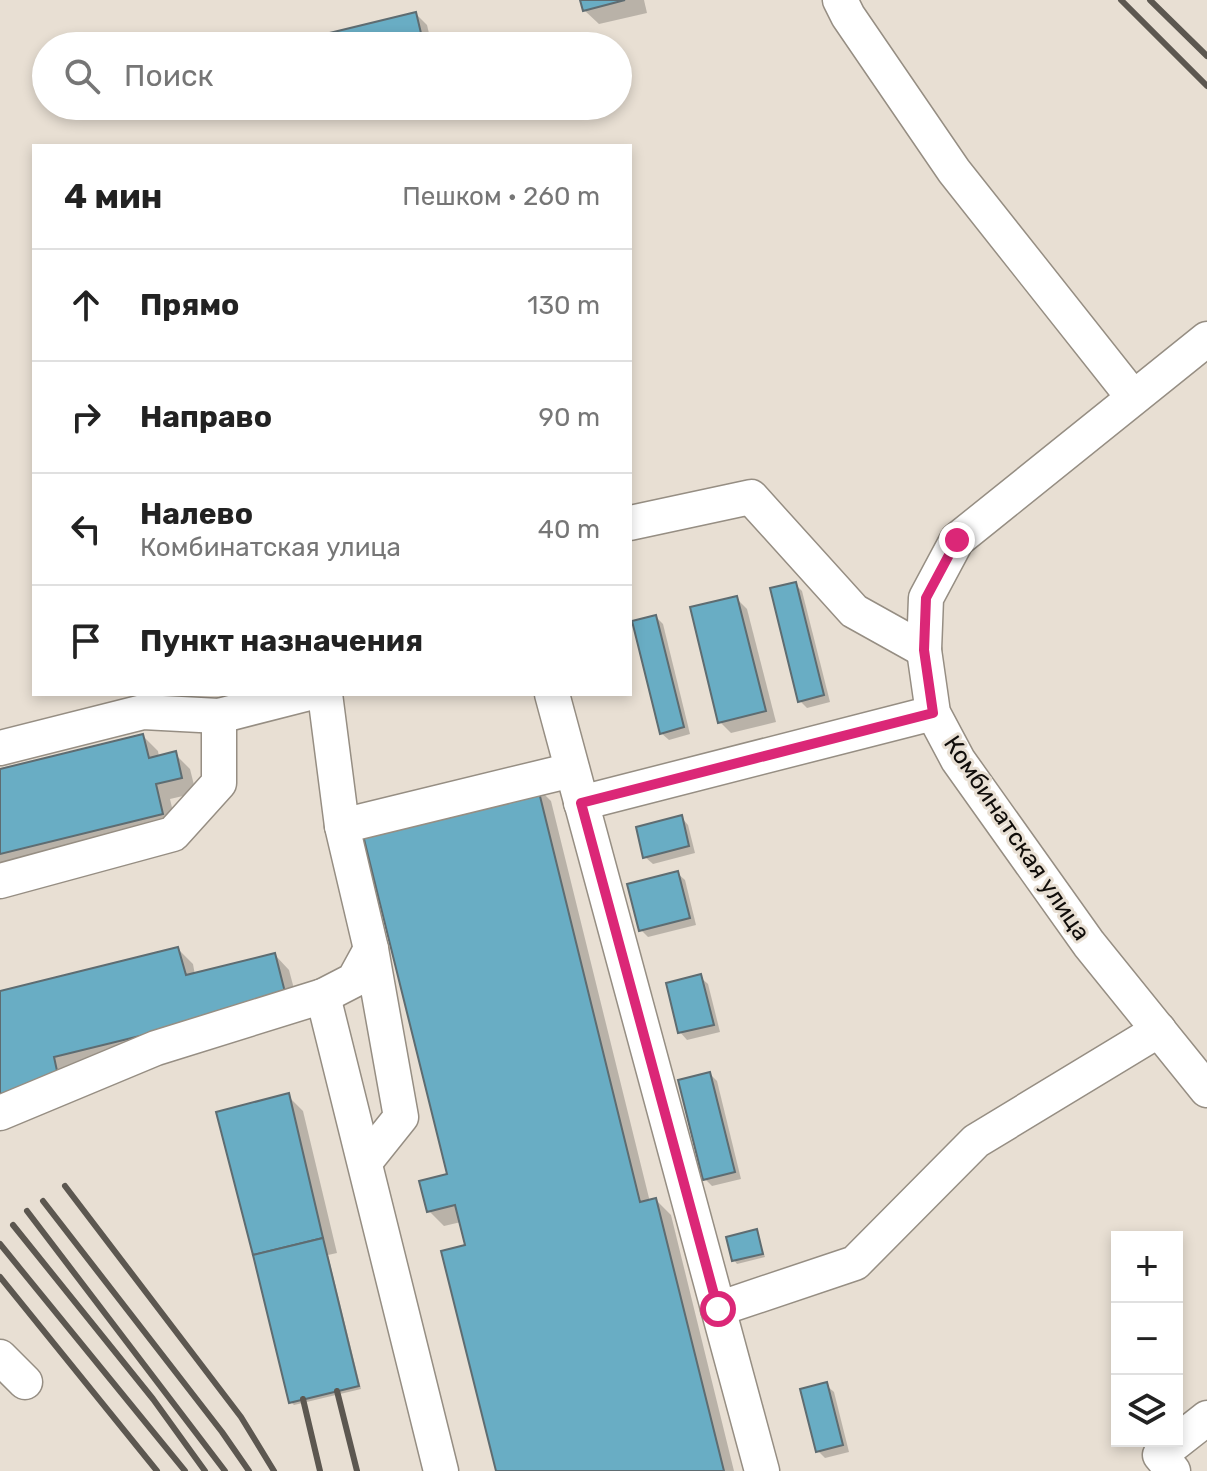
<!DOCTYPE html>
<html lang="ru">
<meta charset="utf-8">
<style>
:root{--surface:#fff;--page:#f2f2f2;--text:#222;--muted:#767676;--line:#e0e0e0}
body{margin:0;font-family:Rubik,sans-serif;background:var(--page);color:var(--text)}
.controls{position:absolute;right:24px;bottom:24px;display:grid;overflow:hidden;border-radius:0px;box-shadow:0 4px 12px #0003}
.controls button{width:72px;height:72px;display:grid;place-items:center;padding:0;border:0;border-bottom:2px solid var(--line);background:var(--surface);color:var(--text);font:40px sans-serif}
.stop{position:absolute;width:24px;height:24px;margin:-18px;border:6px solid #db2777;border-radius:50%;background:#fff}
.stop.end{background:#db2777;border-color:#fff;box-shadow:0 2px 8px #0008}
.list{margin:0;padding:0;list-style:none}
h2{display:flex;justify-content:space-between;align-items:center;height:104px;margin:0;padding:0 32px;font-size:34px}
h2 small{font-size:26px;font-weight:400;color:var(--muted)}
.list li{display:grid;grid-template-columns:52px 1fr auto;gap:24px;align-items:center;box-sizing:border-box;height:112px;padding:0 32px;border-top:2px solid var(--line)}
.list b{display:block;font-size:30px;white-space:nowrap}
.list p{margin:0;font-size:26px;white-space:nowrap;color:var(--muted)}
.list em{font-size:26px;font-style:normal;color:var(--muted)}
.icon{flex:none;width:44px;height:44px;fill:none;stroke:currentColor;stroke-width:2;stroke-linecap:round;stroke-linejoin:round}
.map{position:relative;flex:none;width:1207px;height:1471px;overflow:hidden}
.search{position:absolute;background:var(--surface);box-shadow:0 4px 12px #0003;left:32px;top:32px;width:600px;height:88px;display:flex;align-items:center;gap:20px;box-sizing:border-box;padding:0 28px;border-radius:44px;color:var(--muted);font-size:30px}
.panel{position:absolute;background:var(--surface);box-shadow:0 4px 12px #0003;left:32px;top:144px;width:600px;height:552px;border-radius:0px}
.map>svg:first-child{display:block}
.shadow{fill:#0003}
.building{fill:#69adc4;stroke:#5e6c71;stroke-width:2}
.lines{fill:none;stroke-linecap:round;stroke-linejoin:round}
.minor-casing{stroke:#968e83;stroke-width:37}
.minor{stroke:#fff;stroke-width:34}
.rail{stroke:#5c5750;stroke-width:6}
.route{stroke:#db2777;stroke-width:10}
.labels{text-anchor:middle;dominant-baseline:central;stroke-width:6;stroke-linejoin:round;paint-order:stroke}
.street-label{font-size:24px;fill:#100d0a;stroke:#e8dfd3}
</style>
<div class="map">
<svg width="1207" height="1471" viewBox="0 0 1207 1471">
<rect width="100%" height="100%" fill="#e8dfd3"/>
<g class="shadow">
<polygon points="582,0 644,0 647,13 599,24 584,10"/>
<polygon points="416,14 427,25 432,46 284,46"/>
<polygon points="795,584 802,591 830,702 807,708 800,701"/>
<polygon points="736,598 747,609 776,722 731,733 720,722"/>
<polygon points="656,617 663,624 690,734 669,740 661,733"/>
<polygon points="143,736 158,751 159,757 175,754 190,769 196,793 170,799 177,829 0,872 0,771"/>
<polygon points="536,786 551,801 650,1202 656,1200 671,1215 734,1471 498,1471 468,1247 461,1222 444,1226 429,1211 450,1175"/>
<polygon points="681,817 688,825 695,853 653,864 645,857"/>
<polygon points="677,873 685,880 696,925 648,937 641,930"/>
<polygon points="178,949 193,964 195,975 275,955 289,970 301,1015 0,1112 0,993"/>
<polygon points="700,977 708,984 720,1032 687,1040 680,1032"/>
<polygon points="710,1074 717,1081 741,1179 712,1186 705,1179"/>
<polygon points="288,1096 303,1111 337,1253 328,1255 361,1389 294,1405 291,1402"/>
<polygon points="756,1231 765,1257 737,1264 734,1260"/>
<polygon points="826,1385 834,1392 849,1452 825,1458 818,1451"/>
</g>
<g class="building">
<polygon points="580,0 625,0 583,11"/>
<polygon points="416,12 424,46 276,46"/>
<polygon points="796,582 824,695 798,702 770,588"/>
<polygon points="737,596 766,711 718,723 690,607"/>
<polygon points="656,615 684,727 660,734 632,621"/>
<polygon points="143,734 149,758 176,751 182,778 156,784 163,814 0,854 0,769"/>
<polygon points="537,784 640,1202 656,1198 724,1471 496,1471 441,1251 465,1245 455,1205 427,1212 419,1181 447,1174 361,827"/>
<polygon points="682,815 689,846 643,858 636,827"/>
<polygon points="678,871 690,918 639,931 627,884"/>
<polygon points="178,947 186,975 275,953 287,1000 54,1057 59,1080 0,1094 0,991"/>
<polygon points="701,974 714,1025 678,1033 666,983"/>
<polygon points="710,1072 735,1172 703,1180 678,1080"/>
<polygon points="289,1093 323,1238 253,1255 216,1112"/>
<polygon points="757,1229 763,1254 732,1261 726,1237"/>
<polygon points="323,1238 359,1386 289,1403 253,1255"/>
<polygon points="827,1382 843,1445 816,1452 800,1389"/>
</g>
<g class="lines">
<g class="minor-casing">
<g id="minor">
<polyline points="840,0 848,16 954,171 1133,397"/>
<polyline points="1207,339 957,540 926,598 924,650 933,713 958,760 1089,944 1207,1090"/>
<polyline points="630,523 751,497 854,611 924,650"/>
<polyline points="325,694 342,826 371,949 401,1117 365,1162"/>
<polyline points="552,694 762,1471"/>
<polyline points="0,748 143,712 219,716 305,694"/>
<polyline points="581,803 933,713"/>
<polyline points="342,826 572,770"/>
<polyline points="0,881 173,834 219,783 219,716"/>
<polyline points="323,996 441,1471"/>
<polyline points="0,1113 156,1048 323,996 354,980 371,949"/>
<polyline points="718,1309 855,1263 976,1141 1159,1030"/>
<polyline points="0,1357 25,1382"/>
<polyline points="1173,1471 1160,1455 1207,1418"/>
</g>
</g>
<use href="#minor" class="minor"/>
<g class="rail">
<polyline points="1121,0 1207,86"/>
<polyline points="1150,0 1207,56"/>
<polyline points="65,1186 241,1417 274,1471"/>
<polyline points="43,1201 222,1432 249,1471"/>
<polyline points="27,1211 225,1471"/>
<polyline points="13,1225 153,1399 205,1471"/>
<polyline points="0,1244 185,1471"/>
<polyline points="0,1277 157,1471"/>
<polyline points="337,1391 357,1471"/>
<polyline points="303,1399 320,1471"/>
</g>
</g>
<g class="lines">
<polyline class="route" points="718,1309 581,803 933,713 924,650 926,598 957,540"/>
</g>
<g class="labels">
<g class="street-label">
<text transform="translate(1017 838) rotate(56)">Комбинатская улица</text>
</g>
</g>
</svg>
<div class="controls">
<button>+</button>
<button>−</button>
<button><svg class="icon" aria-label="layers" viewBox="0 0 24 24"><path d="M12 4l9 5-9 5-9-5zM3 14l9 5 9-5"/></svg></button>
</div>
<div class="stop" style="left:718px;top:1309px"></div>
<div class="stop end" style="left:957px;top:540px"></div>
<div class="search"><svg class="icon" aria-label="search" viewBox="0 0 24 24"><circle cx="10" cy="10" r="6"/><path d="M15 15l6 6"/></svg>Поиск</div>
<section class="panel">
<h2>4 мин<small>Пешком · 260 m</small></h2>
<ul class="list">
<li><svg class="icon" aria-label="ahead" viewBox="0 0 24 24"><path d="M12 20V5M6 11l6-6 6 6"/></svg><div><b>Прямо</b></div><em>130 m</em></li>
<li><svg class="icon" aria-label="right" viewBox="0 0 24 24"><path d="M7 20v-9h11M14 6l5 5-5 5"/></svg><div><b>Направо</b></div><em>90 m</em></li>
<li><svg class="icon" aria-label="left" viewBox="0 0 24 24"><path d="M17 20v-9H6M10 6l-5 5 5 5"/></svg><div><b>Налево</b><p>Комбинатская улица</p></div><em>40 m</em></li>
<li><svg class="icon" aria-label="arrive" viewBox="0 0 24 24"><path d="M6 21V4h12l-3 4 3 4H6"/></svg><div><b>Пункт назначения</b></div></li>
</ul>
</section>
</div>
